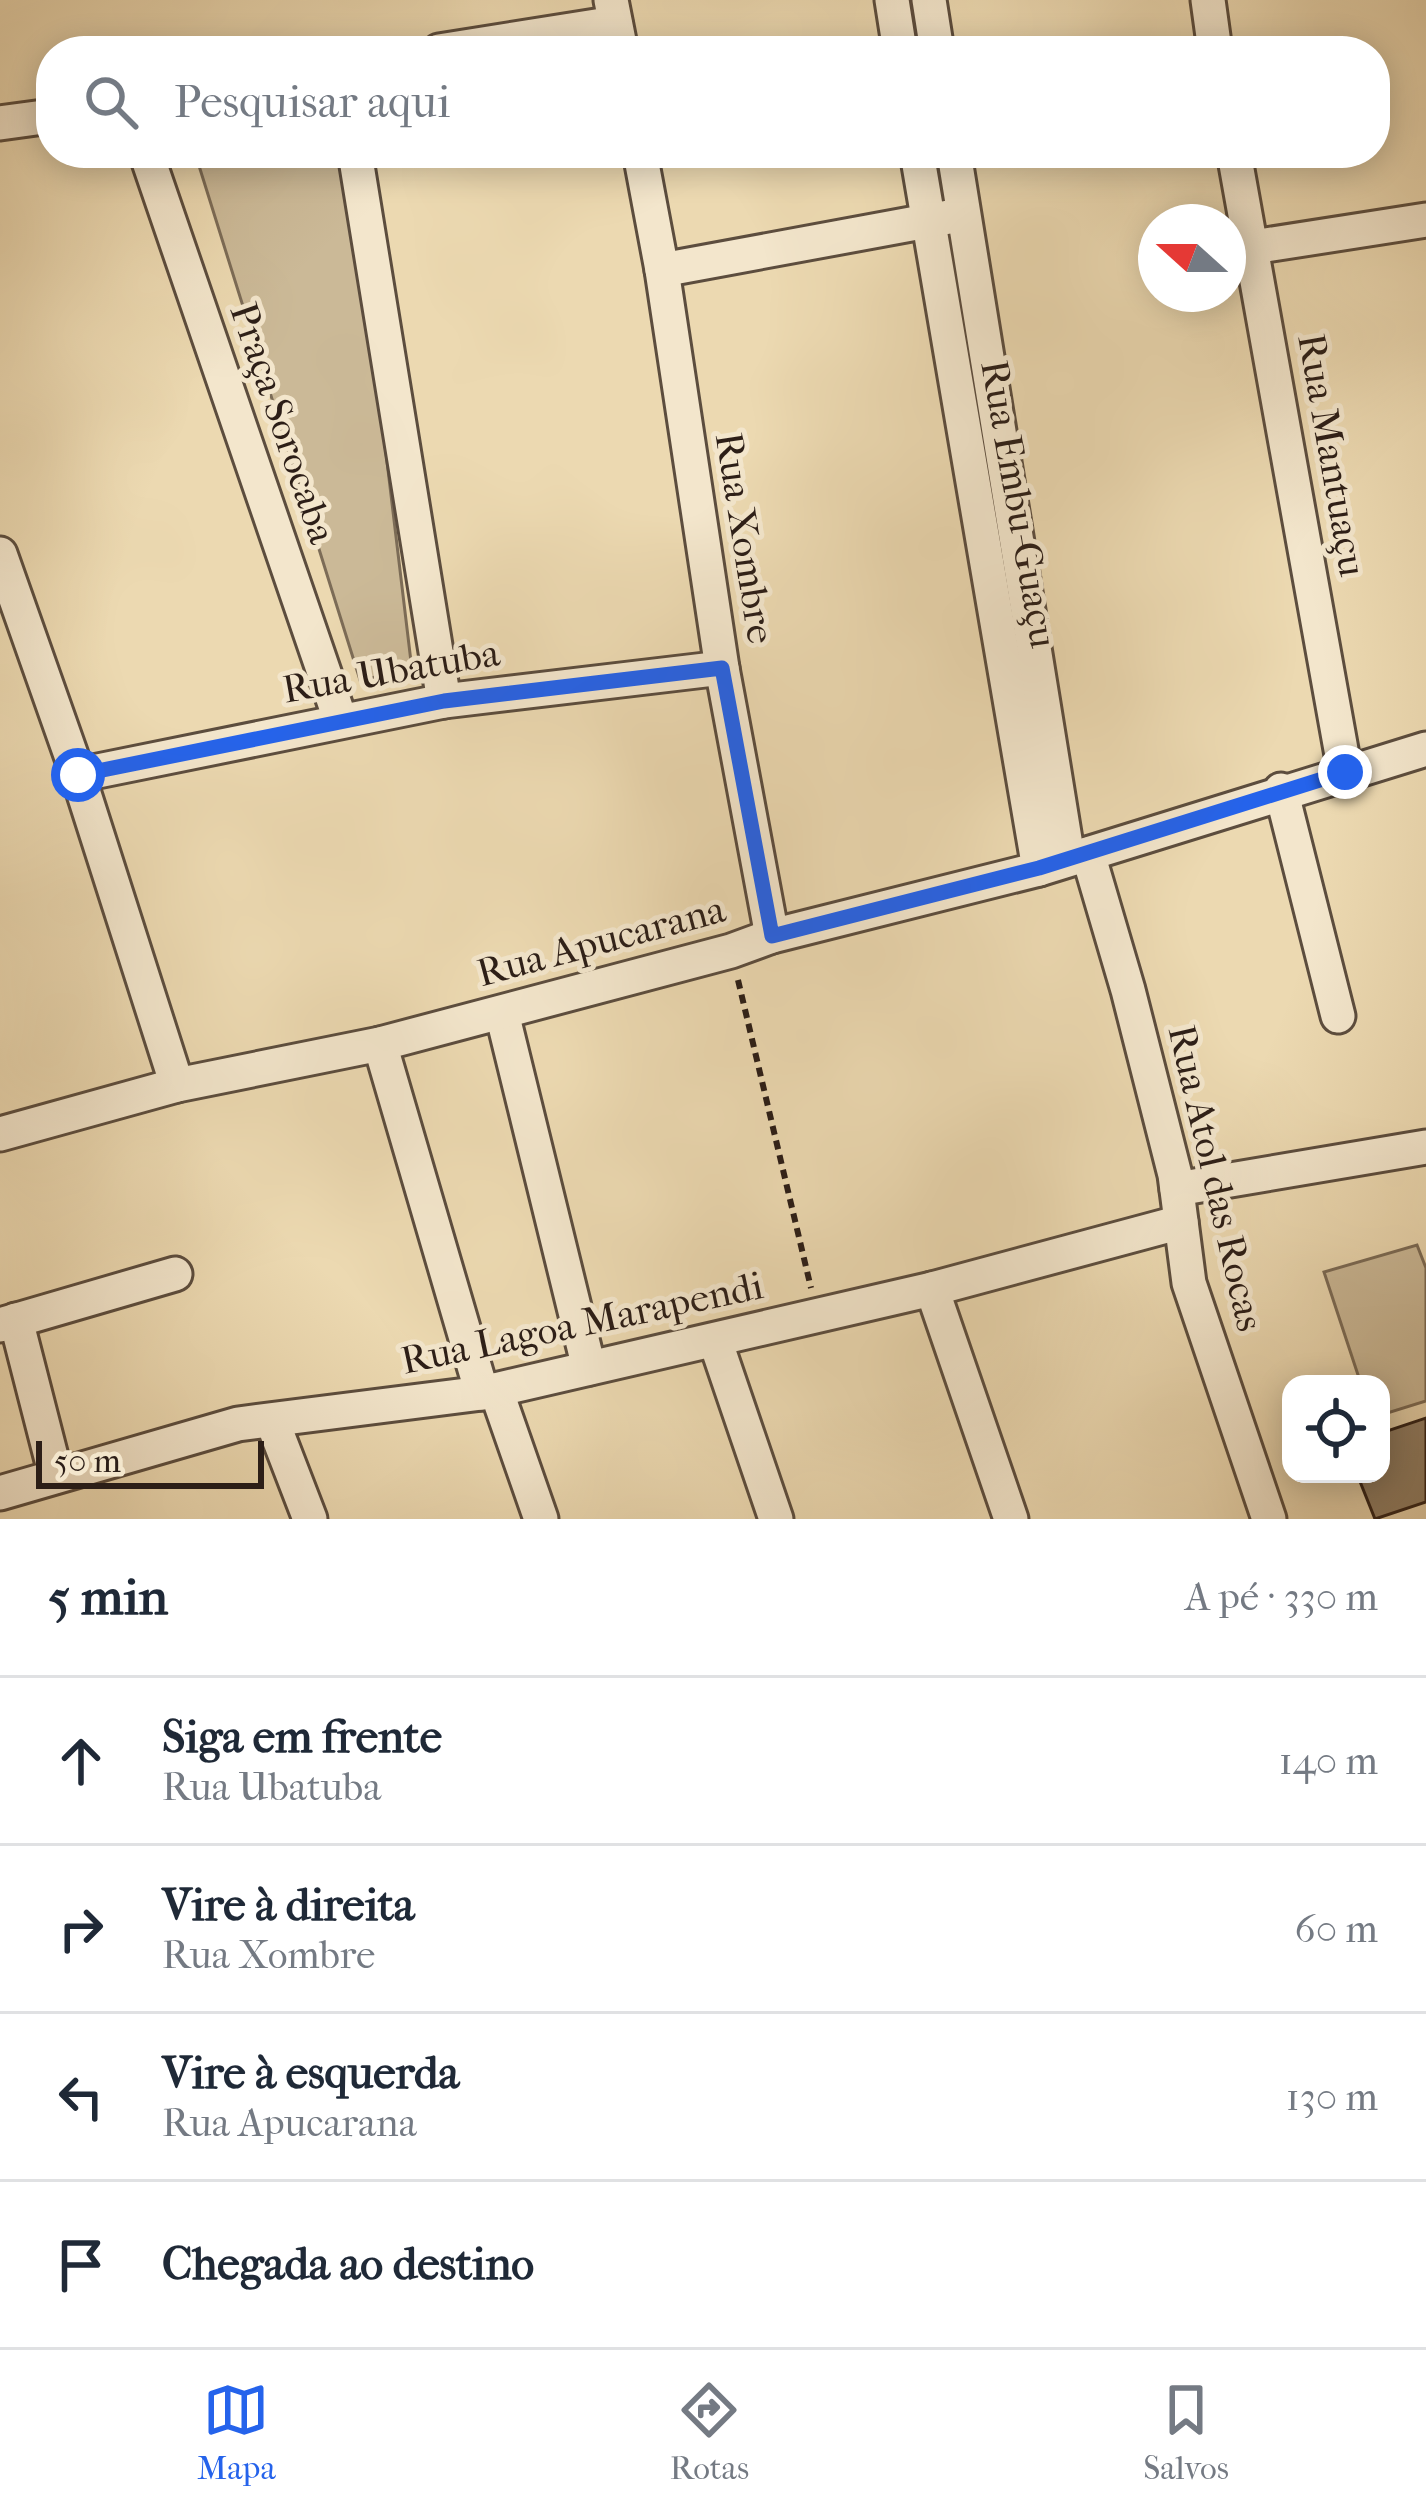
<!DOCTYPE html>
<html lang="pt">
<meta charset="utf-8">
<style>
:root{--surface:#fff;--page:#f2f2f3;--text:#1f2937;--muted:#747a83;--line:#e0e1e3;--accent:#2563eb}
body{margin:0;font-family:"IM FELL French Canon",serif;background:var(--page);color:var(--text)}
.controls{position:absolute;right:36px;bottom:36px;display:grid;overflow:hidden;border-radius:24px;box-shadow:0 6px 30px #0003}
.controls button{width:108px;height:108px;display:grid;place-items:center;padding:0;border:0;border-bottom:3px solid var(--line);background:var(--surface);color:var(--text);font:60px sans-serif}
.compass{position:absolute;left:1138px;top:204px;width:108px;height:108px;border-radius:50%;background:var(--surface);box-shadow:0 6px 30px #0003;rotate:291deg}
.scale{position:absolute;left:36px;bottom:30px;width:228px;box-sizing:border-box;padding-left:12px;border:6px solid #2c1e17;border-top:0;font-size:33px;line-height:42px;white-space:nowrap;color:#2c1e17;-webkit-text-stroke:9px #f3e6cc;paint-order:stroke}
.stop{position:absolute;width:36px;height:36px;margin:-27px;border:9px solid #2563eb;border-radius:50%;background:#fff}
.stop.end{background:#2563eb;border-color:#fff;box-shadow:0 3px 12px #0008}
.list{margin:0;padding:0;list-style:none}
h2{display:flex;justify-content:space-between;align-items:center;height:156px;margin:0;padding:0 48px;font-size:51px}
h2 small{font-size:39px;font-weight:400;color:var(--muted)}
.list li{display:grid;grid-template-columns:78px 1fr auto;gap:36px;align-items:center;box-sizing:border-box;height:168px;padding:0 48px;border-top:3px solid var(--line)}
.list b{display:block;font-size:45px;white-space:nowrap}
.list p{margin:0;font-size:39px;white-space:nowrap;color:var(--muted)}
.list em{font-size:39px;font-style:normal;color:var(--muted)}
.icon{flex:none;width:66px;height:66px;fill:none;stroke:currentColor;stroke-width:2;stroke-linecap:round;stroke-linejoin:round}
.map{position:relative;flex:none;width:1426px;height:1519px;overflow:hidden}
.search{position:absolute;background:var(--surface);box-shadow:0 6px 30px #0003;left:36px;right:36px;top:36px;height:132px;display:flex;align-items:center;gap:30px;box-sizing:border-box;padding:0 42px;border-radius:48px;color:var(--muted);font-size:45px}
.sheet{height:828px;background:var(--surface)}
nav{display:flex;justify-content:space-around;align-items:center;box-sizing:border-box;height:168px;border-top:3px solid var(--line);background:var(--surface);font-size:33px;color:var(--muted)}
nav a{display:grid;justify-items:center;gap:6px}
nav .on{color:var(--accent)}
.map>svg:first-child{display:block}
.green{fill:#cbb997;stroke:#7c6c57;stroke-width:3}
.building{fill:#907f67;stroke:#2c1e17;stroke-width:3}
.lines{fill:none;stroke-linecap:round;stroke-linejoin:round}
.minor-casing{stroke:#5c4d3e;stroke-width:39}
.path{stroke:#2c1e17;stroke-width:6;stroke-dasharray:9 6;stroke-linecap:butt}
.minor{stroke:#f3e6cc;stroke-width:33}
.route{stroke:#2563eb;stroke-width:15}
.labels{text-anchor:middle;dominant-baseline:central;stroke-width:10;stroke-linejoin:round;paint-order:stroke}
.street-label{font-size:39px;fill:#2c1e17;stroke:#f3e6cc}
</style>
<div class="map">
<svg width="1426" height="1519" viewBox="0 0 1426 1519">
<rect width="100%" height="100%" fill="#ecd9b1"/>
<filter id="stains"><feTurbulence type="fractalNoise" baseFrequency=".00167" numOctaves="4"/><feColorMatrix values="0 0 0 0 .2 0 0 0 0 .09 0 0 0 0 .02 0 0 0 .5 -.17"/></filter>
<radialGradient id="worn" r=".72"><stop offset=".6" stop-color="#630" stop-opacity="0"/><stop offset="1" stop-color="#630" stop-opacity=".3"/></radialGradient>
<g class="green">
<polygon points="195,153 350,153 412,670 360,680"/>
<polygon points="1417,1245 1426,1268 1426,1401 1381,1415 1381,1384 1361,1384 1324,1272"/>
</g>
<polygon class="building" points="1426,1418 1426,1502 1375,1519 1357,1474 1381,1474 1381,1433"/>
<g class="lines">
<g class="minor-casing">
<g id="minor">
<polyline points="611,0 621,51"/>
<polyline points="892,0 900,51"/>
<polyline points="929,0 937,51"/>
<polyline points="1208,0 1215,51"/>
<polyline points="439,51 615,23"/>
<polyline points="0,123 51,116"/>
<polyline points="146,153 340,719"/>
<polyline points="355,153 444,701"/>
<polyline points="640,153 662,270 722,668 772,936"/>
<polyline points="917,153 1039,869"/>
<polyline points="954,153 1068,858"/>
<polyline points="1234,153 1345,772"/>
<polyline points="1253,247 1426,220"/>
<polyline points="662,270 949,217"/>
<polyline points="0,554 78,775 177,1085"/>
<polyline points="78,775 444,701 722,668"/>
<polyline points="1281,790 1338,1016"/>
<polyline points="1088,854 1128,990 1175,1175 1189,1283 1269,1519"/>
<polyline points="502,1013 589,1368"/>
<polyline points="380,1044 482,1393"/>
<polyline points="0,1134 177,1085 380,1044 731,951 772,936 1039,869 1426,749"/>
<polyline points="1177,1189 1426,1147"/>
<polyline points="932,1289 1011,1519"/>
<polyline points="16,1320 56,1476"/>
<polyline points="0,1325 175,1274"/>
<polyline points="715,1340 776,1519"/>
<polyline points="496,1390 541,1519"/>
<polyline points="273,1423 310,1519"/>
<polyline points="0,1493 238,1424 482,1393 932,1289 1181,1222"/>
</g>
</g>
<polyline class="path" points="738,980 811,1288"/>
<use href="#minor" class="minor"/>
</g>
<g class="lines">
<polyline class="route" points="78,775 444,701 722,668 772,936 1039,868 1345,772"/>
</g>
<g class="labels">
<g class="street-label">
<text transform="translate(283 423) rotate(71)">Praça Sorocaba</text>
<text transform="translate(1332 455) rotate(80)">Rua Mantuaçu</text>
<text transform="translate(1019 504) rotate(80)">Rua Embu-Guaçu</text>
<text transform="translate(745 538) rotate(81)">Rua Xombre</text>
<text transform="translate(391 671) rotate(-10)">Rua Ubatuba</text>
<text transform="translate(601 941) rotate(-15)">Rua Apucarana</text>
<text transform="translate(1216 1178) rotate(77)">Rua Atol das Rocas</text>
<text transform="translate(582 1323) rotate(-12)">Rua Lagoa Marapendi</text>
</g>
</g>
<rect width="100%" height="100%" filter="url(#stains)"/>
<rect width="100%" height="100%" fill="url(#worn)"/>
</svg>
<div class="controls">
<button><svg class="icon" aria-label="locate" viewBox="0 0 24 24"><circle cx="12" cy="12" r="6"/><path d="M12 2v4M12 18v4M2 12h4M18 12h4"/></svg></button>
</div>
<svg class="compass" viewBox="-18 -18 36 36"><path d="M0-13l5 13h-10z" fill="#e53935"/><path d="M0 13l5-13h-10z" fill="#747a83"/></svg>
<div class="scale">50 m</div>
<div class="stop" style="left:78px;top:775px"></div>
<div class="stop end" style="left:1345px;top:772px"></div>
<div class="search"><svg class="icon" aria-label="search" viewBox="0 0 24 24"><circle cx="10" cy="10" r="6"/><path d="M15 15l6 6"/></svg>Pesquisar aqui</div>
</div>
<section class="sheet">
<h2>5 min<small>A pé · 330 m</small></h2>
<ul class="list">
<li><svg class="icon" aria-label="ahead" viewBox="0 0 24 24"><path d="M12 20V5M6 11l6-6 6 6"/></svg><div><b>Siga em frente</b><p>Rua Ubatuba</p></div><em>140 m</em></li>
<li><svg class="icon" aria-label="right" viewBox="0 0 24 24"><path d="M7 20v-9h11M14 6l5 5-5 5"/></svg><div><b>Vire à direita</b><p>Rua Xombre</p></div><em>60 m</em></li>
<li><svg class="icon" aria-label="left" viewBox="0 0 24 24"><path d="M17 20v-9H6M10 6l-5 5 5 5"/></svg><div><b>Vire à esquerda</b><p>Rua Apucarana</p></div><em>130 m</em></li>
<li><svg class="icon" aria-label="arrive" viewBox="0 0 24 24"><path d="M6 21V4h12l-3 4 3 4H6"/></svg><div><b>Chegada ao destino</b></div></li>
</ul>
</section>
<nav>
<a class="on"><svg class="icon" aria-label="map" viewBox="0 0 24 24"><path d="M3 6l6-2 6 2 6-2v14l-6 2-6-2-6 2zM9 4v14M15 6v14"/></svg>Mapa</a>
<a><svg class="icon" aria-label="directions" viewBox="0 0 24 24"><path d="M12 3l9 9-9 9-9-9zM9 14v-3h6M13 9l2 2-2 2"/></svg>Rotas</a>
<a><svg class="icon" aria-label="saved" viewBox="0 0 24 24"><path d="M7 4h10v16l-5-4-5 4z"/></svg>Salvos</a>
</nav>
